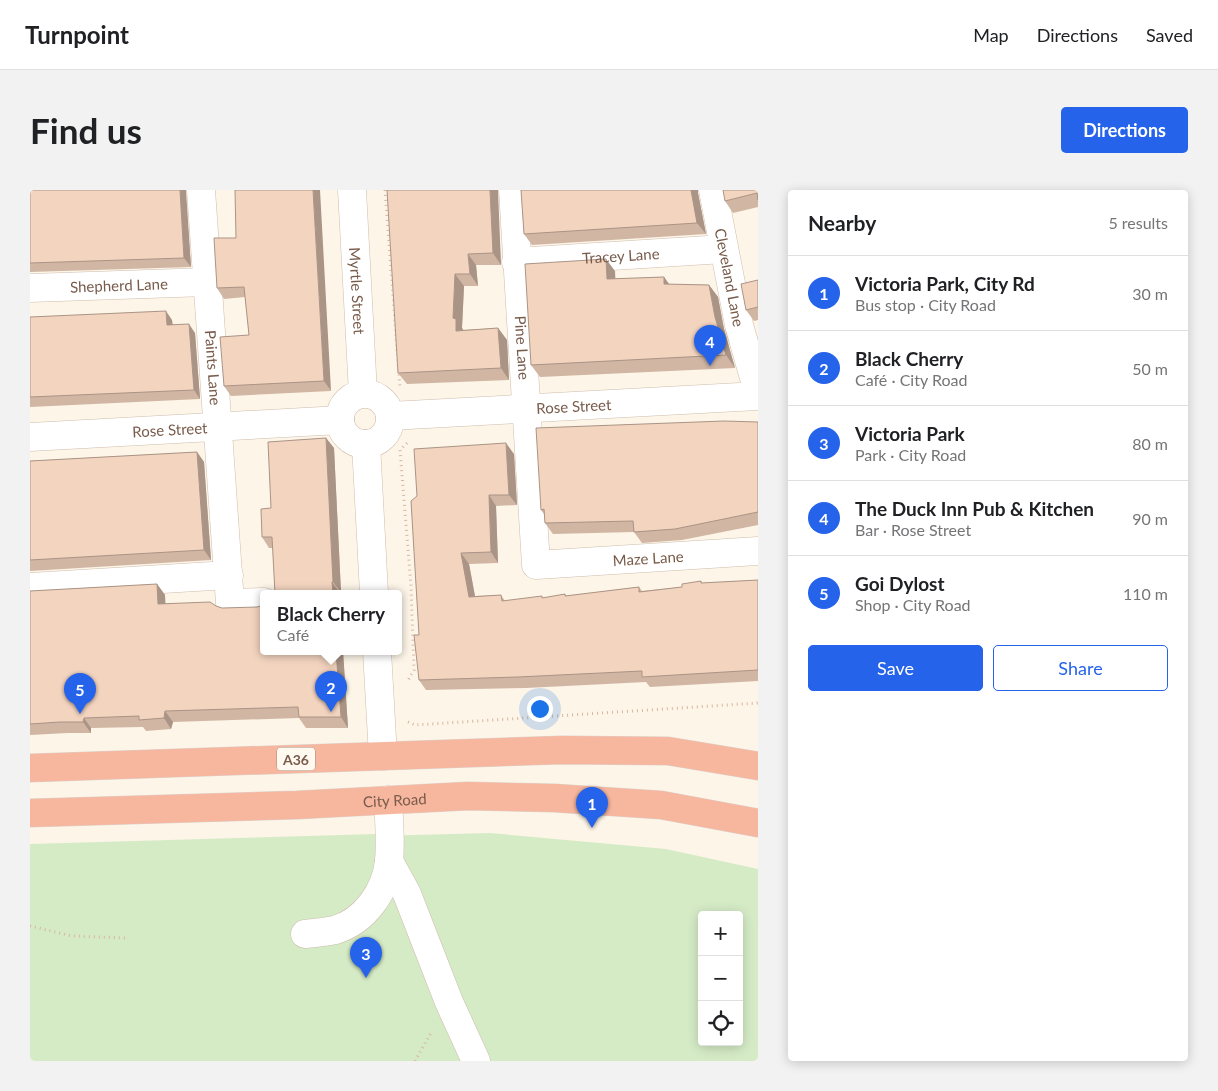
<!DOCTYPE html>
<meta charset="utf-8">
<style>
:root{--surface:#fff;--page:#f2f2f2;--text:#202124;--muted:#757577;--line:#e0e0e0;--accent:#2563eb}
body{margin:0;font-family:Lato,sans-serif;background:var(--page);color:var(--text)}
.controls{position:absolute;right:15px;bottom:15px;display:grid;overflow:hidden;border-radius:5px;box-shadow:0 2px 12px #0003}
.controls button{width:45px;height:45px;display:grid;place-items:center;padding:0;border:0;border-bottom:1px solid var(--line);background:var(--surface);color:var(--text);font:25px sans-serif}
.you{position:absolute;left:509px;top:518px;width:18px;height:18px;margin:-12px;border:4px solid #fff;border-radius:50%;background:#1a73e8;box-shadow:0 0 0 8px #1a73e833}
.badge{display:grid;place-items:center;width:32px;height:32px;border-radius:50%;background:var(--accent);color:#fff;font-size:16px;font-weight:700}
.pin{position:absolute;translate:-50% -41px;filter:drop-shadow(0 1px 2px #0008)}
.pin::after{content:'';position:absolute;top:26px;width:18px;height:15px;background:inherit;clip-path:polygon(0 0,100% 0,50% 100%)}
.popup{position:absolute;left:230px;top:400px;width:142px;height:65px;box-sizing:border-box;display:grid;place-content:center;border-radius:5px;background:var(--surface);filter:drop-shadow(0 1px 4px #0005);font-size:16px;white-space:nowrap;color:var(--muted)}
.popup b{font-size:19px;color:var(--text)}
.popup::after{content:'';position:absolute;left:50%;top:100%;margin-left:-10px;border:10px solid transparent;border-top-color:var(--surface)}
.list{margin:0;padding:0;list-style:none}
h2{display:flex;justify-content:space-between;align-items:center;height:65px;margin:0;padding:0 20px;font-size:21px}
h2 small{font-size:16px;font-weight:400;color:var(--muted)}
.list li{display:grid;grid-template-columns:32px 1fr auto;gap:15px;align-items:center;box-sizing:border-box;height:75px;padding:0 20px;border-top:1px solid var(--line)}
.list b{display:block;font-size:19px;white-space:nowrap}
.list p{margin:0;font-size:16px;white-space:nowrap;color:var(--muted)}
.list em{font-size:16px;font-style:normal;color:var(--muted)}
.actions{display:flex;gap:10px;padding:15px 20px}
.actions a{flex:1;padding:11px 0;border:1px solid var(--accent);border-radius:5px;text-align:center;font-size:18px;color:var(--accent)}
.actions .main{background:var(--accent);color:#fff}
.icon{flex:none;width:28px;height:28px;fill:none;stroke:currentColor;stroke-width:2;stroke-linecap:round;stroke-linejoin:round}
.map{position:relative;flex:none;width:728px;height:871px;overflow:hidden;border-radius:5px}
header{display:flex;align-items:center;gap:30px;box-sizing:border-box;height:70px;padding:0 25px;background:var(--surface);border-bottom:1px solid var(--line)}
header strong{font-size:24px}
nav{display:flex;gap:28px;margin-inline-start:auto;font-size:18px}
.intro{display:flex;align-items:center;justify-content:space-between;box-sizing:border-box;height:120px;padding:0 30px}
h1{margin:0;font-size:35px}
.button{padding:12px 22px;border-radius:5px;background:var(--accent);color:#fff;font-size:18px;font-weight:700}
main{display:flex;gap:30px;padding:0 30px}
aside{flex:1;background:var(--surface);border-radius:5px;box-shadow:0 2px 12px #0003}
.map>svg:first-child{display:block}
.green{fill:#d5ebc6;fill-rule:evenodd}
.lines{fill:none;stroke-linecap:round;stroke-linejoin:round}
.minor-casing{stroke:#cfbdad;stroke-width:29}
.highway-casing{stroke:#dcd4d0;stroke-width:29}
.path{stroke:#d8b7a2;stroke-width:3;stroke-dasharray:1 4;stroke-linecap:butt}
.minor{stroke:#fff;stroke-width:28}
.highway{stroke:#f7b69e;stroke-width:28}
.wall{fill:#d1b6a4}
.shaded-wall{fill:#aa9486}
.building{fill:#f3d4bf;stroke:#aa9486}
.labels{text-anchor:middle;dominant-baseline:central;stroke-width:4;stroke-linejoin:round;paint-order:stroke}
.shield{fill:#fff9ef;stroke:#a08a7c;stroke-width:1}
.shield-label{font-size:14px;font-weight:bold;fill:#785b4b}
.street-label{font-size:15px;fill:#785b4b;stroke:#fff9ef}
</style>
<header>
<strong>Turnpoint</strong>
<nav><a>Map</a><a>Directions</a><a>Saved</a></nav>
</header>
<div class="intro"><h1>Find us</h1><a class="button">Directions</a></div>
<main>
<div class="map">
<svg width="728" height="871" viewBox="0 0 728 871">
<rect width="100%" height="100%" fill="#fdf5e8"/>
<path class="green" d="M460,643L636,659L728,679V871H0V654L346,644V646ZM672,725H709V852H672Z"/>
<g class="lines">
<g class="minor-casing">
<g id="minor">
<path id="s1" d="M171,0L200,413L234,412"/>
<path id="s2" d="M322,0L333,203"/>
<path id="s3" d="M483,0L506,375L728,361"/>
<path id="s4" d="M683,0L709,135L728,202"/>
<path id="s5" d="M486,72L694,59"/>
<path id="s6" d="M0,98L177,92"/>
<circle cx="335" cy="229" r="25"/>
<path id="s7" d="M360,226L728,206"/>
<path id="s8" d="M0,247L310,230"/>
<polyline points="336,254 344,403"/>
<polyline points="0,397 199,385"/>
<polyline points="347,461 353,566"/>
<polyline points="359,671 377,704 419,812 446,871"/>
<path d="M275,744C285,743 296,742 305,740C335,731 356,701 359,671C361,651 359,630 358,610"/>
</g>
</g>
<g class="highway-casing">
<g id="highway">
<polyline points="0,578 532,560 638,561 728,576"/>
<path id="s9" d="M0,623L267,615L438,606L524,608L631,615L728,633"/>
</g>
</g>
<g class="path">
<polyline points="355,0 370,198"/>
<polyline points="377,253 370,260 381,396 384,480 377,492"/>
<polyline points="378,532 385,535 728,513"/>
<polyline points="0,736 42,746 96,748"/>
<polyline points="385,871 402,841"/>
</g>
<use href="#minor" class="minor"/>
<use href="#highway" class="highway"/>
</g>
<g class="wall">
<polygon points="0,0 155,1 161,77 0,82"/>
<polygon points="491,0 668,0 668,3 676,44 502,55 494,44"/>
<polygon points="728,0 728,17 703,23 695,11"/>
<polygon points="467,1 471,75 446,75 448,96 434,96 432,138 433,140 468,138 477,150 479,190 377,194 368,183"/>
<polygon points="206,48 301,201 201,206 194,196 219,145 215,107 194,109 187,98"/>
<polygon points="585,81 585,89 634,87 639,94 679,95 688,107 694,139 705,178 510,187 501,175"/>
<polygon points="728,90 728,130 724,131 716,120"/>
<polygon points="0,127 142,130 143,135 165,143 170,209 0,217"/>
<polygon points="728,232 728,335 652,350 612,353 604,342 523,344 515,333 514,324 511,320"/>
<polygon points="296,248 304,258 311,402 309,402 309,403 245,403 243,358 239,358 232,347 241,318"/>
<polygon points="167,262 174,272 181,370 0,381 0,271"/>
<polygon points="484,264 487,315 466,316 468,373 439,374 445,406 471,405 475,411 514,408 535,404 536,406 609,397 612,401 652,397 671,391 672,393 728,390 728,491 620,497 616,492 496,498 396,500 389,490 389,445 381,311"/>
<polygon points="127,394 135,405 135,413 234,461 313,461 318,538 276,538 269,528 143,532 141,539 116,541 113,537 61,538 61,543 38,543 0,545 0,401"/>
</g>
<g class="shaded-wall">
<polygon points="150,0 156,0 161,77 154,68"/>
<polygon points="283,0 290,0 301,201 294,191"/>
<polygon points="460,0 468,0 471,75 463,63"/>
<polygon points="661,0 668,0 668,3 676,44 667,33"/>
<polygon points="438,64 446,75 448,96 440,84"/>
<polygon points="576,69 585,81 586,102 577,89"/>
<polygon points="425,84 434,96 432,138 434,141 426,141 423,128"/>
<polygon points="634,87 643,100 634,94"/>
<polygon points="679,95 688,107 694,139 705,178 696,165 685,127"/>
<polygon points="136,121 142,130 143,144 137,135"/>
<polygon points="159,134 165,143 170,209 164,200"/>
<polygon points="468,138 477,150 479,190 471,178"/>
<polygon points="296,248 304,258 311,402 303,392"/>
<polygon points="476,253 484,264 487,315 479,305"/>
<polygon points="167,262 174,272 181,370 174,360"/>
<polygon points="459,305 466,316 468,373 461,362"/>
<polygon points="431,363 439,374 447,417 439,407"/>
<polygon points="302,392 309,402 309,403 303,403"/>
<polygon points="127,394 135,405 136,424 128,414"/>
<polygon points="306,461 313,461 318,538 311,527"/>
<polygon points="135,521 143,532 141,539 134,528"/>
<polygon points="54,528 61,538 61,543 53,532"/>
</g>
<g class="building">
<polygon points="0,0 150,0 154,68 0,73"/>
<polygon points="205,0 283,0 294,191 194,196 190,147 219,145 214,97 187,98 184,48 206,48"/>
<polygon points="357,0 460,0 463,63 438,64 440,84 425,84 423,128 426,129 426,141 468,138 471,178 368,183"/>
<polygon points="491,0 661,0 667,33 494,44"/>
<polygon points="693,0 728,0 728,10 727,3 695,11"/>
<polygon points="576,69 577,89 634,87 634,94 679,95 685,127 696,165 501,175 495,74"/>
<polygon points="728,90 728,117 716,120 711,94"/>
<polygon points="136,121 137,135 159,134 164,200 0,207 0,127"/>
<polygon points="694,231 728,232 728,322 645,339 604,342 603,331 515,333 514,319 511,320 506,238"/>
<polygon points="296,248 303,392 302,392 303,403 245,403 242,347 232,347 231,319 241,318 238,252"/>
<polygon points="476,253 479,305 459,305 461,362 431,363 439,407 471,405 472,411 512,406 512,408 535,404 535,406 609,397 609,402 652,397 652,394 671,391 671,393 728,390 728,480 612,487 612,481 488,487 389,490 384,445 389,445 381,311 387,306 384,259"/>
<polygon points="167,262 174,360 0,370 0,271"/>
<polygon points="127,394 128,414 180,412 186,416 192,418 227,417 234,415 234,461 306,461 311,527 269,527 268,517 135,521 134,528 109,530 109,526 54,528 53,532 30,532 0,534 0,401"/>
</g>
<g class="labels">
<rect class="shield" x="247" y="557.5" width="38" height="23" rx="4"/>
<g class="shield-label">
<text x="266" y="569">A36</text>
</g>
<g class="street-label">
<text stroke="none"><textPath href="#s5" startOffset="105">Tracey Lane</textPath></text>
<text stroke="none"><textPath href="#s4" startOffset="89">Cleveland Lane</textPath></text>
<text stroke="none"><textPath href="#s6" startOffset="89">Shepherd Lane</textPath></text>
<text stroke="none"><textPath href="#s2" startOffset="101">Myrtle Street</textPath></text>
<text stroke="none"><textPath href="#s3" startOffset="158">Pine Lane</textPath></text>
<text stroke="none"><textPath href="#s1" startOffset="178">Paints Lane</textPath></text>
<text stroke="none"><textPath href="#s7" startOffset="184">Rose Street</textPath></text>
<text stroke="none"><textPath href="#s8" startOffset="140">Rose Street</textPath></text>
<text stroke="none"><textPath href="#s3" startOffset="488">Maze Lane</textPath></text>
<text stroke="none"><textPath href="#s9" startOffset="365">City Road</textPath></text>
</g>
</g>
</svg>
<div class="controls">
<button>+</button>
<button>−</button>
<button><svg class="icon" aria-label="locate" viewBox="0 0 24 24"><circle cx="12" cy="12" r="6"/><path d="M12 2v4M12 18v4M2 12h4M18 12h4"/></svg></button>
</div>
<div class="you"></div>
<div class="pin badge" style="left:562px;top:638px">1</div>
<div class="pin badge" style="left:301px;top:522px">2</div>
<div class="popup"><b>Black Cherry</b>Café</div>
<div class="pin badge" style="left:336px;top:788px">3</div>
<div class="pin badge" style="left:680px;top:176px">4</div>
<div class="pin badge" style="left:50px;top:524px">5</div>
</div>
<aside>
<h2>Nearby<small>5 results</small></h2>
<ul class="list">
<li><span class="badge">1</span><div><b>Victoria Park, City Rd</b><p>Bus stop · City Road</p></div><em>30 m</em></li>
<li><span class="badge">2</span><div><b>Black Cherry</b><p>Café · City Road</p></div><em>50 m</em></li>
<li><span class="badge">3</span><div><b>Victoria Park</b><p>Park · City Road</p></div><em>80 m</em></li>
<li><span class="badge">4</span><div><b>The Duck Inn Pub &amp; Kitchen</b><p>Bar · Rose Street</p></div><em>90 m</em></li>
<li><span class="badge">5</span><div><b>Goi Dylost</b><p>Shop · City Road</p></div><em>110 m</em></li>
</ul>
<div class="actions"><a class="main">Save</a><a>Share</a></div>
</aside>
</main>
